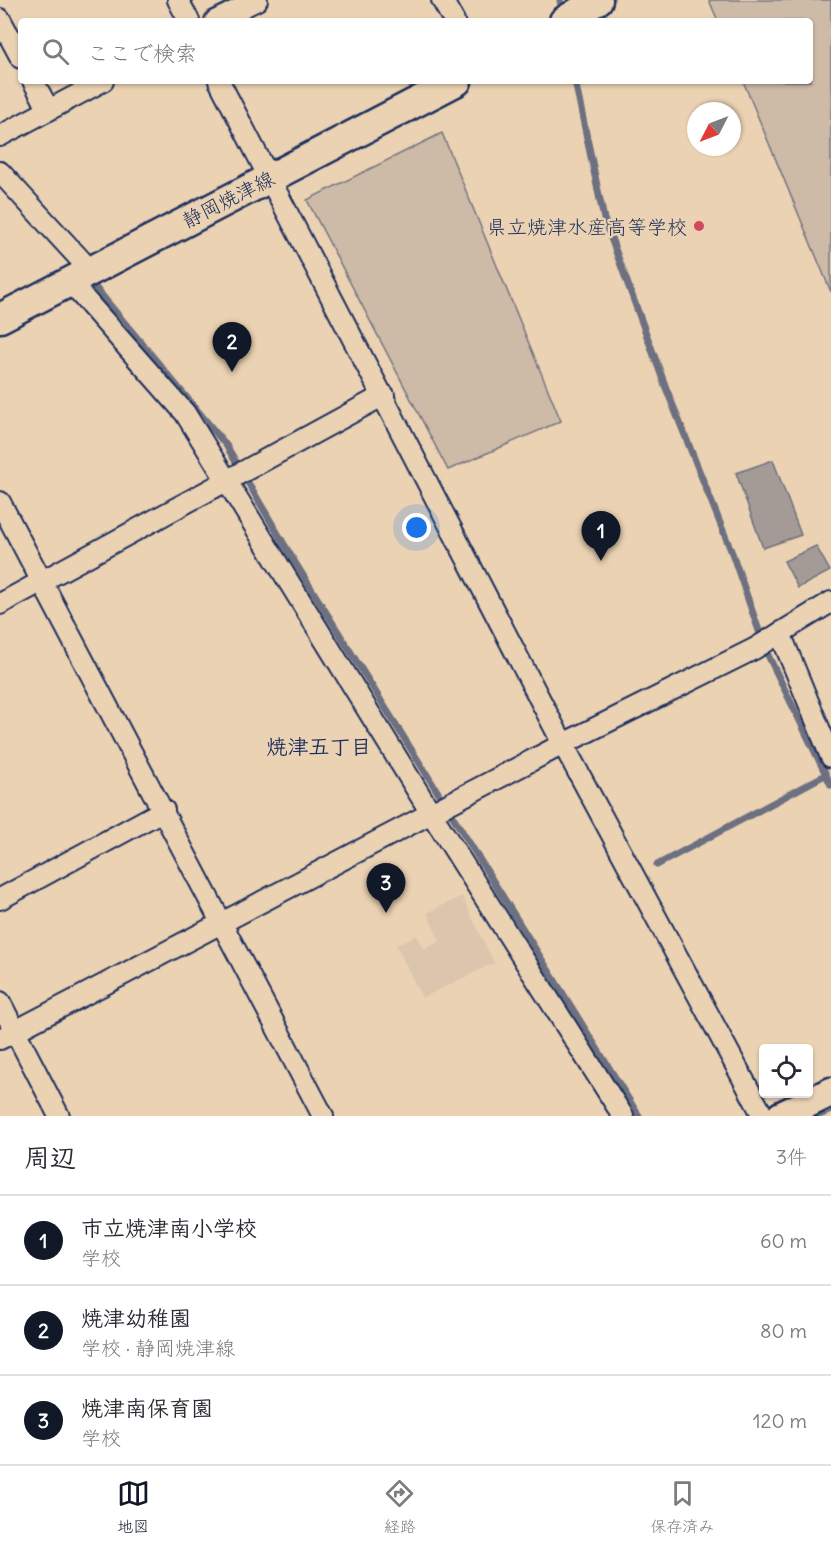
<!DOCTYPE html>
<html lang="ja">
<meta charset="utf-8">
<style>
:root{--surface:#fff;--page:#f2f2f3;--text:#2b2b33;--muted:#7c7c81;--line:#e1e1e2;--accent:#111827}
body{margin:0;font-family:Delius,"Klee One",sans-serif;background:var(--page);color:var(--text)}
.controls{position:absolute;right:18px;bottom:18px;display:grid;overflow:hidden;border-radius:6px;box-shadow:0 2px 4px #0004}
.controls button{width:54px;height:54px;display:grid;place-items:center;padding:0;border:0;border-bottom:2px solid var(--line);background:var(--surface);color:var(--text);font:30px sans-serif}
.compass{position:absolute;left:687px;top:102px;width:54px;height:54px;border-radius:50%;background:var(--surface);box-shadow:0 2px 4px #0004;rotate:228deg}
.you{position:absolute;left:417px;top:528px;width:21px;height:21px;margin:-15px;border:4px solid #fff;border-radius:50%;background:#1a73e8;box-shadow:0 0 0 9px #1a73e833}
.badge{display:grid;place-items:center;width:39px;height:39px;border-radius:50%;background:var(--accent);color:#fff;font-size:20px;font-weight:700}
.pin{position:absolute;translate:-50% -50px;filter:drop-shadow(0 2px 3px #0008)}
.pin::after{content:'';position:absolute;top:32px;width:21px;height:18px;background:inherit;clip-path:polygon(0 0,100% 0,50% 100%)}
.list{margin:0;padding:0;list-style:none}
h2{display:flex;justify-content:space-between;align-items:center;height:78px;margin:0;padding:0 24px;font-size:26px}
h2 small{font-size:20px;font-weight:400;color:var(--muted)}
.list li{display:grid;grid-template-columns:39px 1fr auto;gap:18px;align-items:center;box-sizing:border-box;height:90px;padding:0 24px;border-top:2px solid var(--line)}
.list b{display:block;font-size:22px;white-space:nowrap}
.list p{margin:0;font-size:20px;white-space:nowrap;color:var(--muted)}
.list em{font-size:20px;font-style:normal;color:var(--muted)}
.icon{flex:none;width:33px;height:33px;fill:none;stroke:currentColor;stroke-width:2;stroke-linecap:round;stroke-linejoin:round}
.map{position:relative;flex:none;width:831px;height:1116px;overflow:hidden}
.search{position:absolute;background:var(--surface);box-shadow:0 2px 4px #0004;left:18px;right:18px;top:18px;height:66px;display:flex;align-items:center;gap:15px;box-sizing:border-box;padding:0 21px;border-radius:6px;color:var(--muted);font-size:22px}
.sheet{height:348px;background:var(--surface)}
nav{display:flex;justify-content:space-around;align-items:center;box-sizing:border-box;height:84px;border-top:2px solid var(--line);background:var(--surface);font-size:16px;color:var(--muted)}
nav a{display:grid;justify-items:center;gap:3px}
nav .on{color:var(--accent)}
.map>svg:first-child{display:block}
.built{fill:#dbc6ad}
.green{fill:#cdbaa7;stroke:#747482;stroke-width:1.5}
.water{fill:#a49a96;stroke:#6d6f80;stroke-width:1.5}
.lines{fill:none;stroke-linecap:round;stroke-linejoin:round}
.stream{stroke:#6d6f80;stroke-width:7}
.street-casing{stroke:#1b2f5e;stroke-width:24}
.secondary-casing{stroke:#1b2f5e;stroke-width:33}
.street{stroke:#ebd2b3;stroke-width:20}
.secondary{stroke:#ebd2b3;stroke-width:28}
.poi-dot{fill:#d1495b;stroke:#ebd2b3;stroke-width:2}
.labels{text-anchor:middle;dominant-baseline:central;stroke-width:4.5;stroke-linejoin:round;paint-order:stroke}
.street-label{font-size:20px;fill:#1b2f5e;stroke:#ebd2b3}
.poi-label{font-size:20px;fill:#1b2f5e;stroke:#ebd2b3;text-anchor:end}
.neighbourhood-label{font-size:21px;font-weight:bold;fill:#1b2f5e;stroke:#ebd2b3}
</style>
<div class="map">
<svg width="831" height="1116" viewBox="0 0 831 1116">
<rect width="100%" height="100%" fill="#ebd2b3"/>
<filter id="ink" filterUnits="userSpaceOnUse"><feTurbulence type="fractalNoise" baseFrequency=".0167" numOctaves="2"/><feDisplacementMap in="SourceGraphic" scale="12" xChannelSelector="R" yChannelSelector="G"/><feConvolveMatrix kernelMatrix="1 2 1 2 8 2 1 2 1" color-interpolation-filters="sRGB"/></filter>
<g filter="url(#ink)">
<polygon class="built" points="462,896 494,963 422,998 396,945 417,935 424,949 440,941 427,913"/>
<g class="green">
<polygon points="709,0 831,0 831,292 743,81 810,81 810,21 718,21"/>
<polygon points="442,133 561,421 448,470 307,200"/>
</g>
<g class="water">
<polygon points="773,460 801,535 763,548 736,473"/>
<polygon points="816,546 830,571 798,588 784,561"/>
</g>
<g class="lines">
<g class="stream">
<polyline points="560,0 562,13"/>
<polyline points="575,81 604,219 666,388 732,553 766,651 831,785"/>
<polyline points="89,280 226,445 291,556 639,1116"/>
<polyline points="657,865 825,775"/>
<polyline points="817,1116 831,1110"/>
</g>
<g class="street-casing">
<g id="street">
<polyline points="178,0 189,21"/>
<polyline points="442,0 454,21"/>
<polyline points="0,19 21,58"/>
<polyline points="215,21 257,0"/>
<polyline points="33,81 49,110"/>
<polyline points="219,81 563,744 763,1116"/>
<polyline points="0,136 103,81"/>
<polyline points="0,172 90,270"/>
<polyline points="69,281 185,413 431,813 623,1116"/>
<polyline points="0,502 323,1116"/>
<polyline points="0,604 384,395"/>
<polyline points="780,633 831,757"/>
<polyline points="0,899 164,810"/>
<polyline points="0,1002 59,1116"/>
<polyline points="0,1039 563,744 754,649 831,602"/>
</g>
</g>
<g class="secondary-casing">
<g id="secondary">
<polyline points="564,21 598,0"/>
<polyline points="0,318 457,81"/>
<polyline points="781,1116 831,1092"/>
</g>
</g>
<use href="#street" class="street"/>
<use href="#secondary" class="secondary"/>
</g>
</g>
<circle class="poi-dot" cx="699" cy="226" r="6"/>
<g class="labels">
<g class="street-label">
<text transform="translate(228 199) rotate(-27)">静岡焼津線</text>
</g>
<g class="poi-label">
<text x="687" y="226">県立焼津水産高等学校</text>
</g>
<g class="neighbourhood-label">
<text x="319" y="746">焼津五丁目</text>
</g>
</g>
</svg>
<div class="controls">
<button><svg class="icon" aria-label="locate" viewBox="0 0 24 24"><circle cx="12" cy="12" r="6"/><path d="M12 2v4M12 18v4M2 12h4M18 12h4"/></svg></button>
</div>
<svg class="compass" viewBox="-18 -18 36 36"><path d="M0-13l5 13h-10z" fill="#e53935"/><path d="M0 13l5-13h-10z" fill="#7c7c81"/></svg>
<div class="you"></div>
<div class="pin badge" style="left:601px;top:561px">1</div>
<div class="pin badge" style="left:232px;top:372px">2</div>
<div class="pin badge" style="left:386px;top:913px">3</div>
<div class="search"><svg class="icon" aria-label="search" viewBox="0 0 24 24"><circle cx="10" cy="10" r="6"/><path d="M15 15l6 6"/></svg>ここで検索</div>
</div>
<section class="sheet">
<h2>周辺<small>3件</small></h2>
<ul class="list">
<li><span class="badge">1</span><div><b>市立焼津南小学校</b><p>学校</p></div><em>60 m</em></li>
<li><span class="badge">2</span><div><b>焼津幼稚園</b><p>学校 · 静岡焼津線</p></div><em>80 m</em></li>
<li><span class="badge">3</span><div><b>焼津南保育園</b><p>学校</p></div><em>120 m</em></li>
</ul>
</section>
<nav>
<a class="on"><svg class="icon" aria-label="map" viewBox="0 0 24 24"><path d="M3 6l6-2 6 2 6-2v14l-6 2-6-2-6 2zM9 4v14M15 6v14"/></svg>地図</a>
<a><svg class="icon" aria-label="directions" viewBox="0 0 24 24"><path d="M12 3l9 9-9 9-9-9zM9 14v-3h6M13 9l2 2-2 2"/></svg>経路</a>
<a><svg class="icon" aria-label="saved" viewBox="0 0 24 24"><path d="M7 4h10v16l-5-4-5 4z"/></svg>保存済み</a>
</nav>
